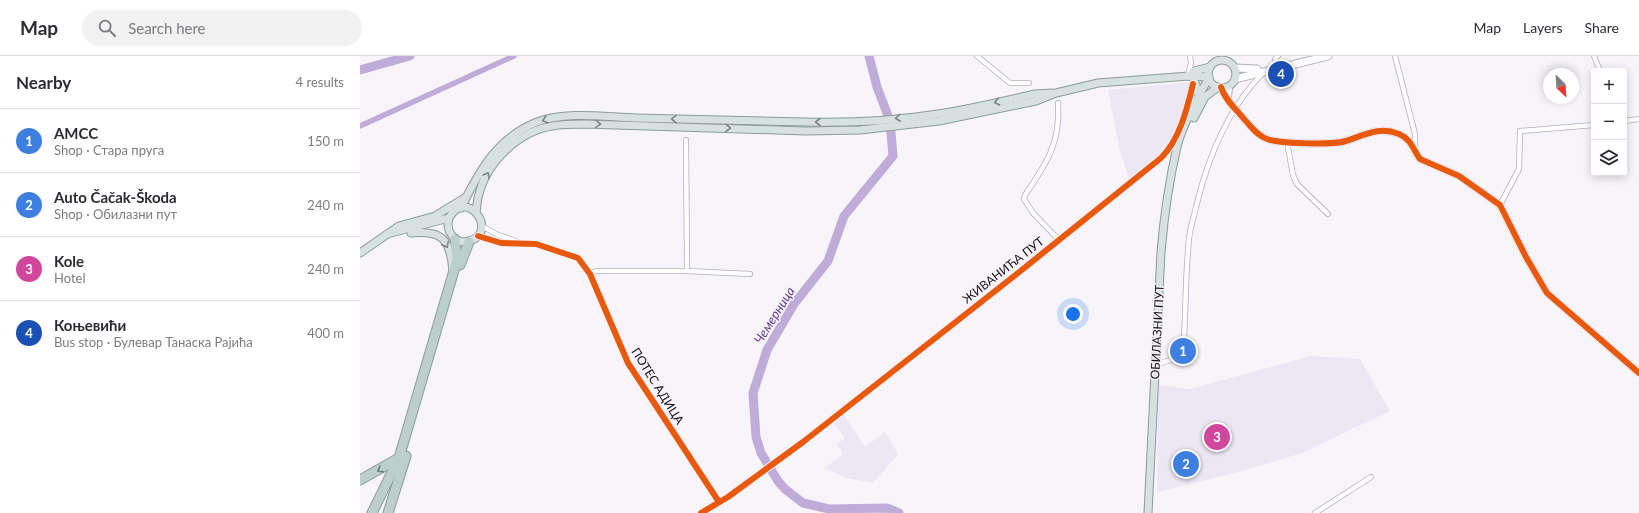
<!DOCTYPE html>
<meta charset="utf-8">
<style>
:root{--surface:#fff;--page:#f2f2f3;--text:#2b2b33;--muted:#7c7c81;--line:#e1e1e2;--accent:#0f766e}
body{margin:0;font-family:Lato,sans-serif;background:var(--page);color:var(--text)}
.controls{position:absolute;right:12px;top:12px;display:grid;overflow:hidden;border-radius:4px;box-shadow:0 2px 10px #0003}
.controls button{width:36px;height:36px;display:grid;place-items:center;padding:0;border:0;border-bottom:1px solid var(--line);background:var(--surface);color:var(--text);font:20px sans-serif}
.compass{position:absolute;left:1183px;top:12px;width:36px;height:36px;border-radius:50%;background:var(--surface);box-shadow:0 2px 10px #0003;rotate:155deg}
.you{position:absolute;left:713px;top:258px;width:14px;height:14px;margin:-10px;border:3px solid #fff;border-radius:50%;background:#1a73e8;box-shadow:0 0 0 6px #1a73e833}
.badge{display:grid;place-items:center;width:26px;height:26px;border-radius:50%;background:var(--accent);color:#fff;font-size:13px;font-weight:700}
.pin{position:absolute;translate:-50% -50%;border:2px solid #fff;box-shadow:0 1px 4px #0006}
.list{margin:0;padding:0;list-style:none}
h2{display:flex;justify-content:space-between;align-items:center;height:52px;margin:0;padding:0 16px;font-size:17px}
h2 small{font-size:13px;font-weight:400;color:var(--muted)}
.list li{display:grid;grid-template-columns:26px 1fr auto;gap:12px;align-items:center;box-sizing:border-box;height:64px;padding:0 16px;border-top:1px solid var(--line)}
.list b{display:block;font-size:15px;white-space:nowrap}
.list p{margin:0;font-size:13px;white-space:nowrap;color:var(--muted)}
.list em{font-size:13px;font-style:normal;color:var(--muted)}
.icon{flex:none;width:22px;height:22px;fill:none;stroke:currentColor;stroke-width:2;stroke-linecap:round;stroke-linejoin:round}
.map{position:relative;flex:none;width:1279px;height:457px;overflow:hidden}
header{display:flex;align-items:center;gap:24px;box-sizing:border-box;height:56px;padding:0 20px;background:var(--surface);border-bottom:1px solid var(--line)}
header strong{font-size:19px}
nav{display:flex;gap:22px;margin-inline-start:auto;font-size:14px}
.search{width:280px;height:36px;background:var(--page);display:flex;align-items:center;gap:10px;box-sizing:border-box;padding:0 14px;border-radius:22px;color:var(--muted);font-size:15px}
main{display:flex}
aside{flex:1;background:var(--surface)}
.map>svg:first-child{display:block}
.built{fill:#ede7f3}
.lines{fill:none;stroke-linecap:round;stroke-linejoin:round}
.canal{stroke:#c0acd8;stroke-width:5.5}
.river{stroke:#c0acd8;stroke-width:9}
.minor-casing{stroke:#b3b0b5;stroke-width:6}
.tertiary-casing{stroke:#b3b0b5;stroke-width:8}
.secondary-casing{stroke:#b3b0b5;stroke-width:9}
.primary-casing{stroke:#8a9c9b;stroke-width:9}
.motorway-casing{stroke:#8a9c9b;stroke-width:11}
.minor{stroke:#fefdfe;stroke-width:4.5}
.tertiary{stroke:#fefdfe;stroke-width:6}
.secondary{stroke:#fefdfe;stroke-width:7}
.primary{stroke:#d7e2e0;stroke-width:7}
.motorway{stroke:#bccfcc;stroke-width:9}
.cycleway-casing{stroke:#f6f1fd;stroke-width:8}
.cycleway{stroke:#e8590c;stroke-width:6}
.oneway{stroke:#7f8485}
.oneway2{stroke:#707a7a}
.labels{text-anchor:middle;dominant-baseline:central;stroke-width:3;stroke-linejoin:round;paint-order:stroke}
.street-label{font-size:12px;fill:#131215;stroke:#f6f1fd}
.water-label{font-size:13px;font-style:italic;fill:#64408a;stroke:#f6f1fd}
</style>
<header>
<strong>Map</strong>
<div class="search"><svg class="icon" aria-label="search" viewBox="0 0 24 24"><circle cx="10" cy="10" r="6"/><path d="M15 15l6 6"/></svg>Search here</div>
<nav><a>Map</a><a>Layers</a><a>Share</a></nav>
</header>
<main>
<aside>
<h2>Nearby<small>4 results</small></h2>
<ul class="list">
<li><span class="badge" style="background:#3f7fe0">1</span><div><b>АМСС</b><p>Shop · Стара пруга</p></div><em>150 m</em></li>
<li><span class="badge" style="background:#3f7fe0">2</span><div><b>Auto Čačak-Škoda</b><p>Shop · Обилазни пут</p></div><em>240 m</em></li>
<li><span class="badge" style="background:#d1479c">3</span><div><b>Kole</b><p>Hotel</p></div><em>240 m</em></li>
<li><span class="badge" style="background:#1a4fb4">4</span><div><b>Коњевићи</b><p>Bus stop · Булевар Танаска Рајића</p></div><em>400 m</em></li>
</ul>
</aside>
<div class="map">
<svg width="1279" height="457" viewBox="0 0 1279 457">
<rect width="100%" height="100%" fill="#f7f4fa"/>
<g class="built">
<polygon points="831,26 821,66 811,89 770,125 760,95 748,34"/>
<polygon points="951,300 1000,303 1030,355 942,397 879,416 797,436 798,329 830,333"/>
<polygon points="484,359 505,391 525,376 538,398 513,427 486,422 465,412 483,398 477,388 485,382 474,368"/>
</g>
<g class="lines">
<polyline class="canal" points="0,70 154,0"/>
<g class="river">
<polyline points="509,0 517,31 530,65 533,100 484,160 468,205 434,248 407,294 393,337 396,381 401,397 418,425 425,433 443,447 469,453 527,452 539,457"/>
<polyline points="0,14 50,0"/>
</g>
<g class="minor-casing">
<g id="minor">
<polyline points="617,0 650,27 669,27"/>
<polyline points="1035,0 1055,78 1055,92"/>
<polyline points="1234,0 1240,15"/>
<polyline points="915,3 918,0"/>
<polyline points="828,19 831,7 830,0"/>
<path d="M698,47C701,87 686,108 665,139L664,143L673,157L699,184"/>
<polyline points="1264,65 1279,63"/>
<polyline points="326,84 327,215"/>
<polyline points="927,86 933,119 937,128 968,158"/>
<polyline points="1140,149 1159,113 1160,75 1234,69"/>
<polyline points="122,170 138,179 156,185"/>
<polyline points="118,180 141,187 176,188 218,202 230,218 268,307 359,446"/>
<polyline points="230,218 236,215 327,215 390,218"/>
<path d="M795,309L820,301L823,298C826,260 825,221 829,183C830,172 834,161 836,151C848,101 867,53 903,17"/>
<path d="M341,457L368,441L443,386L658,217L801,102C820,83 827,53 833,28"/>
<polyline points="955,457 1011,421"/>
</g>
</g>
<g class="tertiary-casing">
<g id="tertiary">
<path d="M861,31C865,44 876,53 884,63C891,70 897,80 907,83C920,88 972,89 986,85C1005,79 1019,70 1039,78C1051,83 1053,93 1060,103L1099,120L1140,149L1166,201L1187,237L1279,317"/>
<polyline points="868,42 869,30"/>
</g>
</g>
<g class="secondary-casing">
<g id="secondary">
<polyline points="875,12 897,13"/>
<polyline points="875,23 968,0"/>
</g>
</g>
<g class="primary-casing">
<g id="primary">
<circle cx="862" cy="18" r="14"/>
<polyline points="829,20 834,15 850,11"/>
<polyline points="833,20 839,39"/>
<polyline points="834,62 845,41 858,31"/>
<path d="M101,152C119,115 137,82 177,66C207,55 244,61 276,62C332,63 388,65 444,66C488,67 534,65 578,58C611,53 643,45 675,38L692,37"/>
<path d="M116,156C117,150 117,144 119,138C127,106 159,75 192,70C203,68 214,68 225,68L446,75L500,74L579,65L676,45L696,37L738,27L829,20L849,21"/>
<path d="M51,177C82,174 90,183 93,214"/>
<path d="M27,178L89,162C107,130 140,177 109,185C95,189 85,175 89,162"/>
<polyline points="0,197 39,170 75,160 106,141"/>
<path d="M788,457L801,196C804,161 809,125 817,91C821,73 839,38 849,22"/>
</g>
</g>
<g class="motorway-casing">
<g id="motorway">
<polyline points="100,209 109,186"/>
<polyline points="0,424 39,402"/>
<polyline points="12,457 39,402 95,211 97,202 95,183"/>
<polyline points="28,457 46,400"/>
</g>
</g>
<use href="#minor" class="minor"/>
<use href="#tertiary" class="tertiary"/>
<use href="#secondary" class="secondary"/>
<use href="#primary" class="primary"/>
<use href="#motorway" class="motorway"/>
<g class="cycleway-casing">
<g id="cycleway">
<path d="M861,31C865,44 876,53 884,63C891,70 897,80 907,83C920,88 972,89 986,85C1005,79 1019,70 1039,78C1051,83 1053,93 1060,103L1099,120L1140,149L1166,201L1187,237L1279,317"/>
<polyline points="118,180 141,187 176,188 218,202 230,218 268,307 359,446"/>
<path d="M341,457L368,441L443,386L658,217L801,102C820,83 827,53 833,28"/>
</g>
</g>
<use href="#cycleway" class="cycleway"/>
</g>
<defs><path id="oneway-chevron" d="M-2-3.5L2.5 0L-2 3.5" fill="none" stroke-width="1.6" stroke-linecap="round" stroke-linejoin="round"/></defs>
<g class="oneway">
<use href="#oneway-chevron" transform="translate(637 46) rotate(168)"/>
<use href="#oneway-chevron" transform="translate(538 62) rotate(174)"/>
<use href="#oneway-chevron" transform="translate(314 63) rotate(-178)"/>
<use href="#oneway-chevron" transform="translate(185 64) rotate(163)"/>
<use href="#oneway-chevron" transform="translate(458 66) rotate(180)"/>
<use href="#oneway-chevron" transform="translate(238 68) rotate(2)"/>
<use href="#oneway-chevron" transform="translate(368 72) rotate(2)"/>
<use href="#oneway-chevron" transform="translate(127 119) rotate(-62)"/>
<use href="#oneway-chevron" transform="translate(86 189) rotate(63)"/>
</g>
<use class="oneway2" href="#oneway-chevron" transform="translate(20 414) rotate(148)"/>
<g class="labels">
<g class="street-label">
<text transform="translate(643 214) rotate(-38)">ЖИВАНИЋА ПУТ</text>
<text transform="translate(797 276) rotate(-87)">ОБИЛАЗНИ ПУТ</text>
<text transform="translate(298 330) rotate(58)">ПОТЕС АДИЦА</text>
</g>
<g class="water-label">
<text transform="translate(414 259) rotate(-58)">Чемерница</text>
</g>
</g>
</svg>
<div class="controls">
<button>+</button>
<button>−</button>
<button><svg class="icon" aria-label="layers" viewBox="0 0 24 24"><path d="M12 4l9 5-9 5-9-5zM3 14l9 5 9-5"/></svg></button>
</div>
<svg class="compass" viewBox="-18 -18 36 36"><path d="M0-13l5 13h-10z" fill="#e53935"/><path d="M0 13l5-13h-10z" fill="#7c7c81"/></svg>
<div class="you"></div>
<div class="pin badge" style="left:823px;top:295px;background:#3f7fe0">1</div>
<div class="pin badge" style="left:826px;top:408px;background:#3f7fe0">2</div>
<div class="pin badge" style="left:857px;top:381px;background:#d1479c">3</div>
<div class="pin badge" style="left:921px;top:18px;background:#1a4fb4">4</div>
</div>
</main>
